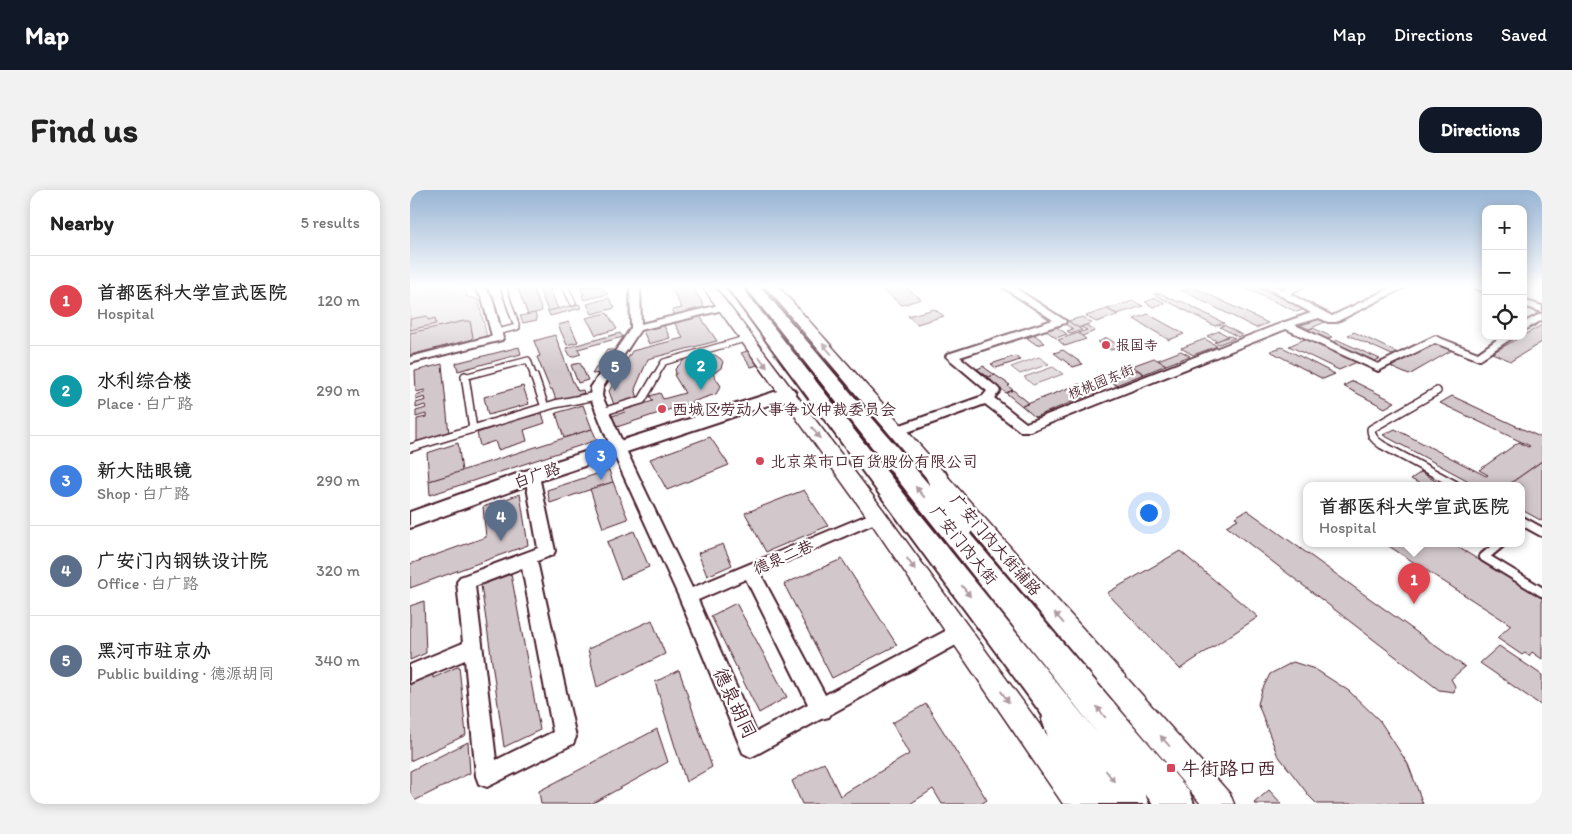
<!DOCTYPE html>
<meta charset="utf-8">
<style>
:root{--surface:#fff;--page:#f2f2f2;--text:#222;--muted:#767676;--line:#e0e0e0;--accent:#111827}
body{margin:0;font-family:Itim,"LXGW WenKai TC",sans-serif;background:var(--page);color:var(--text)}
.controls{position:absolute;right:15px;top:15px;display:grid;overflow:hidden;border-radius:10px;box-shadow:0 2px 12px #0003}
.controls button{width:45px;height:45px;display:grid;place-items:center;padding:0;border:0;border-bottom:1px solid var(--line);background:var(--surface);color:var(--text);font:25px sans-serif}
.you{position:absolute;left:738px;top:322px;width:18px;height:18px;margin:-12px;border:4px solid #fff;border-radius:50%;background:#1a73e8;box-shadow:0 0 0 8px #1a73e833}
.badge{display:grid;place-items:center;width:32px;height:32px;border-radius:50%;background:var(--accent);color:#fff;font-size:16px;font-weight:700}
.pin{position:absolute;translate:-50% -41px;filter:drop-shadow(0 1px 2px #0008)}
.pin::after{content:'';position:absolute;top:26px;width:18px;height:15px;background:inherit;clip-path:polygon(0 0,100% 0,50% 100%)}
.popup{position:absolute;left:893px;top:292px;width:222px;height:65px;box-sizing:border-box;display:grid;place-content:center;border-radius:10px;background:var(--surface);filter:drop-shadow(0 1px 4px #0005);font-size:16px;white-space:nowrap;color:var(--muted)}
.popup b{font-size:19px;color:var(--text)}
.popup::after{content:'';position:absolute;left:50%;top:100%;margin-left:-10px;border:10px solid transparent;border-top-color:var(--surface)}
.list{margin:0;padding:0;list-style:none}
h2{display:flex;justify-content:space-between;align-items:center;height:65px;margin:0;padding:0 20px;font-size:21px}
h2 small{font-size:16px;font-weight:400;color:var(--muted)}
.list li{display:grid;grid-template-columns:32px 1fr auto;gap:15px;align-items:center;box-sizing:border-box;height:90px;padding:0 20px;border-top:1px solid var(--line)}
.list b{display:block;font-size:19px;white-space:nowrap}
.list p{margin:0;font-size:16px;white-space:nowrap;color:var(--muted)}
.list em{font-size:16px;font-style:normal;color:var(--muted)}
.icon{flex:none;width:28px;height:28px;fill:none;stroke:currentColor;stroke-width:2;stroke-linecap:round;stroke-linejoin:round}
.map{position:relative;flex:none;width:1132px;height:614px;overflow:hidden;border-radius:15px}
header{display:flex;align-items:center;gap:30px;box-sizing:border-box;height:70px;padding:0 25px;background:var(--accent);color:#fff}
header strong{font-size:24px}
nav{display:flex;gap:28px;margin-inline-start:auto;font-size:18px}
.intro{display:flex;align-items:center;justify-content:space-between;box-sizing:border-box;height:120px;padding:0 30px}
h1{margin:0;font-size:35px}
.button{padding:12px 22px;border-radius:15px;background:var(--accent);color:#fff;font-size:18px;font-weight:700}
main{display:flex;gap:30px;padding:0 30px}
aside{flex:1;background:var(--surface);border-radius:15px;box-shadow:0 2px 12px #0003}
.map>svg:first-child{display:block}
.green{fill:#e5dee0;stroke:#987e86}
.building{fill:#d2c7cb;stroke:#4a1f2b}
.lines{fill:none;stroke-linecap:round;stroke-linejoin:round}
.service-far2-casing{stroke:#4a1f2b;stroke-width:8}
.service-far1-casing{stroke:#4a1f2b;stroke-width:10}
.service-casing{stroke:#4a1f2b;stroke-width:12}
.minor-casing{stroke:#4a1f2b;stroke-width:4}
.tertiary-casing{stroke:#4a1f2b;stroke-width:3}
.secondary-casing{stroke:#4a1f2b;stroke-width:4}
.primary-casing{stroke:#4a1f2b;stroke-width:4}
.service-far2{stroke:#fff;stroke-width:5}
.service-far1{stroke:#fff;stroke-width:7}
.service{stroke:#fff;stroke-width:8}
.minor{fill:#fff;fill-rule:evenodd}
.tertiary{fill:#fff;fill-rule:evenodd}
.secondary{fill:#fff;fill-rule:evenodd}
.primary{fill:#fff;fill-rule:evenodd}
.oneway{fill:#ae9aa0}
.poi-dot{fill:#d1495b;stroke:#fff;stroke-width:2}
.labels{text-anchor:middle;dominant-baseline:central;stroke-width:4.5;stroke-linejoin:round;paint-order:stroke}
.far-poi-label{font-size:14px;fill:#4a1f2b;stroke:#fff;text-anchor:start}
.far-street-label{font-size:14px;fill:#4a1f2b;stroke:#fff}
.poi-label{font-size:16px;fill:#4a1f2b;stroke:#fff;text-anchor:start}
.street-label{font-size:16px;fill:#4a1f2b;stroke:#fff}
.near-street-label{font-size:19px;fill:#4a1f2b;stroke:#fff}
.near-poi-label{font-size:19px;fill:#4a1f2b;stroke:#fff;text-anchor:start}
</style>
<header>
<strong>Map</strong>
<nav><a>Map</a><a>Directions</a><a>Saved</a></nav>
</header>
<div class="intro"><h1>Find us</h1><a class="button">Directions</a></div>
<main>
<aside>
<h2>Nearby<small>5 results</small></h2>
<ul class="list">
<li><span class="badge" style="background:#e0444e">1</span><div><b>首都医科大学宣武医院</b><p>Hospital</p></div><em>120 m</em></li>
<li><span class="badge" style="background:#0f9aa8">2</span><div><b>水利综合楼</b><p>Place · 白广路</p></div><em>290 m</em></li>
<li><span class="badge" style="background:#3f7fe0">3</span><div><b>新大陆眼镜</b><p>Shop · 白广路</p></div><em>290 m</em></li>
<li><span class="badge" style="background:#5c6f8a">4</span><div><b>广安门内钢铁设计院</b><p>Office · 白广路</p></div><em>320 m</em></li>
<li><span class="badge" style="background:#5c6f8a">5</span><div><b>黑河市驻京办</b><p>Public building · 德源胡同</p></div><em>340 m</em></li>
</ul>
</aside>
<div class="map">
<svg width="1132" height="614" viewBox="0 0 1132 614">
<rect width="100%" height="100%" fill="#fff"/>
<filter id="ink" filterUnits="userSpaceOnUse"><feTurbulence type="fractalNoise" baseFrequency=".02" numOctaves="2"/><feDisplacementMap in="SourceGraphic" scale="10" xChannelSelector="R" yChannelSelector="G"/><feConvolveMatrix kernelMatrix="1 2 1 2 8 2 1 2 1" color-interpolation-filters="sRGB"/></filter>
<g filter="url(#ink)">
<g class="green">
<polygon points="0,96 55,96 57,107 68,109 77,147 0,167"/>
<polygon points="629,167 639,174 610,184 601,177"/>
<polygon points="643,177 653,184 623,195 614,187"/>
</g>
<g class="building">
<polygon points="122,96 132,121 118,125 108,99"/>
<polygon points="128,96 139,96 148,119 138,121"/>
<polygon points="170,96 190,96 198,104 174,110 172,105 174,105"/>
<polygon points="260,96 282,96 296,119 265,126 262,120 272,118"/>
<polygon points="468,96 494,96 511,109 492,115"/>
<polygon points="831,96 845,96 895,119 887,122"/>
<polygon points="783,97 858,133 846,138 771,100"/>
<polygon points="750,103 768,112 771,111 814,133 805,136 744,104"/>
<polygon points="199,108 205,118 182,124 177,114"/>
<polygon points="746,108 755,113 743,117 735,112"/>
<polygon points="723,111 733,116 707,124 697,119"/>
<polygon points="169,114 171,118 140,126 138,121"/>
<polygon points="524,119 534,126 507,134 498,126"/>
<polygon points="697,119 708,125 686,132 676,126"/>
<polygon points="125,123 127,130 113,133 110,126"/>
<polygon points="197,123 207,139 186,145 176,128"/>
<polygon points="738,124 774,144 759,150 724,129"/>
<polygon points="17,126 18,130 25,128 26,134 0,140 0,129"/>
<polygon points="290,126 307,151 238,169 225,199 228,208 204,215 199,201 222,161 273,148 264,132"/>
<polygon points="672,127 682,133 668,138 658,131"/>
<polygon points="905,128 915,132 899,139 890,135"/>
<polygon points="54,131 60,131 63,147 60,150 0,165 0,143"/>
<polygon points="658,131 672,140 661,144 657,141 663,139 653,133"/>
<polygon points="159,132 168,152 157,155 148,135"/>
<polygon points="253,134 260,148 239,154 232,139"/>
<polygon points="676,135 685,141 672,146 668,143 677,140 671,137"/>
<polygon points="814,135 832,145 828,147 810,137"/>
<polygon points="1132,135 1132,152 1101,171 1082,163"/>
<polygon points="645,136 657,144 646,148 634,139"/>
<polygon points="903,138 922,147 915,150 895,141"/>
<polygon points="809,141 818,146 807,151 797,146"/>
<polygon points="944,142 988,163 982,165 938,145"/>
<polygon points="210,143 213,147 168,159 171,164 161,167 156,158"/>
<polygon points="668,143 676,149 655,156 648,150"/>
<polygon points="145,145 163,192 168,201 173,200 174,203 147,212 142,199 140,199 127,167 130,166 124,151"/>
<polygon points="625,145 635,153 627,155 617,148"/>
<polygon points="820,146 825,148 809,154 804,152"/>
<polygon points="697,148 710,156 701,160 688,152"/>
<polygon points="897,148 947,172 929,180 879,156"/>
<polygon points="795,149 807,156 783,165 771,158"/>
<polygon points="928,150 970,169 962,172 921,153"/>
<polygon points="1026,152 1044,159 999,185 981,177"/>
<polygon points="109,157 111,164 48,181 46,173"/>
<polygon points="872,157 925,184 913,189 860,161"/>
<polygon points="197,160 207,160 192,183 182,184"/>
<polygon points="340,160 351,174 341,177 331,163"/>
<polygon points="653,160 673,174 663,177 644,163"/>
<polygon points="771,161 780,166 756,175 748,170"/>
<polygon points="290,165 305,165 311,169 313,172 311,178 303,184 311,196 306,204 207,237 202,226 215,222 214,220 243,211 240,206 250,203 253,209 275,203 264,185 266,184 265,179 276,168"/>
<polygon points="605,166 610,170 586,178 581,174"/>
<polygon points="744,168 756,175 734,184 722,176"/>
<polygon points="170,173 178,190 168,193 161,175"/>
<polygon points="32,174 39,244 7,253 7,229 16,227 16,224 6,227 6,221 16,218 15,215 6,218 6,213 16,210 15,207 6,210 6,205 15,202 15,200 6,202 5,181"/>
<polygon points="574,176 575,178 585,185 578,187 567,179"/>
<polygon points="727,180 734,184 706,195 698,190"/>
<polygon points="585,185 600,195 598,196 603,200 596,203 591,199 588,200 580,192 582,191 578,187"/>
<polygon points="943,191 985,212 975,218 933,196"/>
<polygon points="669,194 682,204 625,227 612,216"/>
<polygon points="113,196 119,214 78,225 74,207"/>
<polygon points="603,200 619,213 612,216 596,203"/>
<polygon points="1042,206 1132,248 1132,271 1098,295 1066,295 973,245 985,239 1076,286 1078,285 1069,280 1109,252 1118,257 1120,256 1030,213"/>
<polygon points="173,215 182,239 154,248 146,223"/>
<polygon points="132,223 135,233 114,240 117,251 88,260 85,251 70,256 67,243 91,235 90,234"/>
<polygon points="182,239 187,250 20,305 19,291"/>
<polygon points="300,247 319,275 257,300 240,269"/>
<polygon points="48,253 52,281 19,291 17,263"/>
<polygon points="1132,271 1132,331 1112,320 1112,295 1098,295"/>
<polygon points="199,280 203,292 140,313 137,300"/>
<polygon points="1011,282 1030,294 1033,292 1039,295 1012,295 1001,289"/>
<polygon points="203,292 218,329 193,338 180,299"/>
<polygon points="394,300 418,336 356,362 335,323"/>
<polygon points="110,304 118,355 0,398 0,374 76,347 73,317"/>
<polygon points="837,320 1055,477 1041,489 1045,496 1044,502 1029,500 816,336 828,329 825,327"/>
<polygon points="224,341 239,377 211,389 197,352"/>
<polygon points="974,353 1041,353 1132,408 1132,469 1122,462 1119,466 1115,463 1112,465 1087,448 1101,435"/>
<polygon points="313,354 322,375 297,386 288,363"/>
<polygon points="770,361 848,427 770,479 697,403"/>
<polygon points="432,369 487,455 422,488 374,394"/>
<polygon points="101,384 130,540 94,557 71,395"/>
<polygon points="14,411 16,463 0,470 0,416"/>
<polygon points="326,413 377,507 349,523 301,426"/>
<polygon points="242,430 255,464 187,497 178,459"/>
<polygon points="1089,456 1132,485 1132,516 1070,473"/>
<polygon points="883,472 905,479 939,501 970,531 998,574 1013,614 907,614 900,607 867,564 848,514 852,500 860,484"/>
<polygon points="49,476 56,545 0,571 0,492 23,482 23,488"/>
<polygon points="269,480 302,577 276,592 245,492"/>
<polygon points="516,514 577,610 571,614 532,614 523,599 500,614 392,614 382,591 414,572 430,606 499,564 482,533"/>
<polygon points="247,539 258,572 181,614 131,614 129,601"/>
<polygon points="58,552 60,583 0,613 0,581"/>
<polygon points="859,600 872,614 845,614 844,613"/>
</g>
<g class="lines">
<g class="service-far2-casing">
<g id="service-far2">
<polyline points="155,96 163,113"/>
<polyline points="87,142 107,137 93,96"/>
<polyline points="54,187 118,170 124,187"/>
<polyline points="245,187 254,172 335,149"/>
</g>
</g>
<g class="service-far1-casing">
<g id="service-far1">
<polyline points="55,186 63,239"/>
<polyline points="124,186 135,217"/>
<path d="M1027,201L961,239C961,247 966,251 972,255L1046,295"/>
<polyline points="192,222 232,210 246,186"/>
<polyline points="0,258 145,214 186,206"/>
</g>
</g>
<g class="service-casing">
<g id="service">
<polyline points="1112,331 1132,342"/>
<polyline points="1091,353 1074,367 1132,402"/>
</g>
</g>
<g class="minor-casing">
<g id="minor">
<polygon points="63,96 73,96 82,107 93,148 92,150 0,173 0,167 82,146 72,108"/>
<path d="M220,96H230L231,134L313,114L318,117L317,119L230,140L193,197L192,206L215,258L282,398L467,321L472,322L475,326L472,330L350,383L415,505L543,437L550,435L557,437L559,443L557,449L421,524L419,527L411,529L349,563L341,567L333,563L269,407L201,258L180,206L181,197L221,138ZM336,389L398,514L346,542L288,410Z"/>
<polygon points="591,96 602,96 656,131 655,133 550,167 588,198 590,201 584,208 616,233 872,133 901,123 854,96 866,96 872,100 880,96 893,96 880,104 922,126 985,96 997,96 926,132 918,132 909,128 885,135 968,174 1025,146 1068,163 1092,146 1105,146 1069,170 1025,153 968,181 876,139 620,241 610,241 575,214 492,244 482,244 480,241 482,238 573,206 577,201 538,168 536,166 538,164 643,130"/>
<polygon points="1063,96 1076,96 1076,102 1064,98"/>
<polygon points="1113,110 1132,116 1132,122 1113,116"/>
<polygon points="1132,123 1132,130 1113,141 1113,133"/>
<path d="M122,281L127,283L129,286L145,361L143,365L127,371L166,547L163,554L77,597L69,594L66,586L55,470L0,493V475L53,453L47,392L50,387L128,358L115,286L117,283ZM112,378L143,542L86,570L65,396Z"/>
</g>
</g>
<g class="tertiary-casing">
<g id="tertiary">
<polygon points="292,96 304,96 474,321 680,604 684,614 653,614 460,331"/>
<polygon points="355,96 368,96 820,604 824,614 791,614"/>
</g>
</g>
<g class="secondary-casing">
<polygon id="secondary" points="377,198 383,199 386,203 383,207 129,291 0,338 0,322 115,281"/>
</g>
<g class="primary-casing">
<polygon id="primary" points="316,96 331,96 499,310 688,544 335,96 350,96 520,296 516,287 519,282 527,279 535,282 564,337 560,344 779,601 784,614 743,614 735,604 739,614 662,614 632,530 633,526"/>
</g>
<use href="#service-far2" class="service-far2"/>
<use href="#service-far1" class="service-far1"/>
<use href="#service" class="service"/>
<use href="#minor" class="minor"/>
<use href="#tertiary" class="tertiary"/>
<use href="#secondary" class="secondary"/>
<use href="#primary" class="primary"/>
</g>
<defs><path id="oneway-solid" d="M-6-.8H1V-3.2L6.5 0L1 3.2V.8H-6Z" transform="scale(1.25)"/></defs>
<g class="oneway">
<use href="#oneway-solid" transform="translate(417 159) rotate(-131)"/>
<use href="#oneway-solid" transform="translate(353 172) rotate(53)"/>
<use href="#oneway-solid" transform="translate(406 243) rotate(54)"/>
<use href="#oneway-solid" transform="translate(510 302) rotate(-130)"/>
<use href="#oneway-solid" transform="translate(501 374) rotate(55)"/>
<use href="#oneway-solid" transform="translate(556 401) rotate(52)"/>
<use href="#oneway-solid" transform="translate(649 428) rotate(-131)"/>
<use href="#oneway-solid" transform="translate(595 507) rotate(55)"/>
<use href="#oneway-solid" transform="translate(691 522) rotate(-129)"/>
<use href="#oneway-solid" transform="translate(755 551) rotate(-131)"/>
<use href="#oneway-solid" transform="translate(700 586) rotate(53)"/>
</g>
</g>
<linearGradient id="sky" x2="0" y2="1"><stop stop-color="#98b4d4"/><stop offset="0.53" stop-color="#fff"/><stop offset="1" stop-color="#fff" stop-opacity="0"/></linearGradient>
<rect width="1132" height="182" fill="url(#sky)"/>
<g class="poi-dot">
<circle cx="696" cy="155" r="5"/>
<circle cx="252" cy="219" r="5"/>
<circle cx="350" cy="271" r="5"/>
<rect x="756" y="573" width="10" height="10" rx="2.5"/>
</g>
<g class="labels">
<g class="far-poi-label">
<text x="706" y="155">报国寺</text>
</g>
<g class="far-street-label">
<text transform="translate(691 192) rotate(-22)">核桃园东街</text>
</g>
<g class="poi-label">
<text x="262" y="219">西城区劳动人事争议仲裁委员会</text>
<text x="360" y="271">北京菜市口百货股份有限公司</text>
</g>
<g class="street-label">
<text transform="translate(127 285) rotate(-19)">白广路</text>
<text transform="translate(554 355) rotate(51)">广安门内大街</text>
<text transform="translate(586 355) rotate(49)">广安门内大街辅路</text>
<text transform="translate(373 367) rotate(-23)">德泉二巷</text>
</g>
<g class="near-street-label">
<text transform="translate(325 513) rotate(65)">德泉胡同</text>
</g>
<g class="near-poi-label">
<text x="771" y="578">牛街路口西</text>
</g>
</g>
</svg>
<div class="controls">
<button>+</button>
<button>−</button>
<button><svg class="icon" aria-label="locate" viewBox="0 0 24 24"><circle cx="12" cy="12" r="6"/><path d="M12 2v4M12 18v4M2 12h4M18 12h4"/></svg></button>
</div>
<div class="you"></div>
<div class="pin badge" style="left:1004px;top:414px;background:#e0444e">1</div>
<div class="popup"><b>首都医科大学宣武医院</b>Hospital</div>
<div class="pin badge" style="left:291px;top:200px;background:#0f9aa8">2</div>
<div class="pin badge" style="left:191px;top:290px;background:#3f7fe0">3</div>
<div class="pin badge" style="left:91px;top:351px;background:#5c6f8a">4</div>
<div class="pin badge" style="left:205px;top:201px;background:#5c6f8a">5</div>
</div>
</main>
